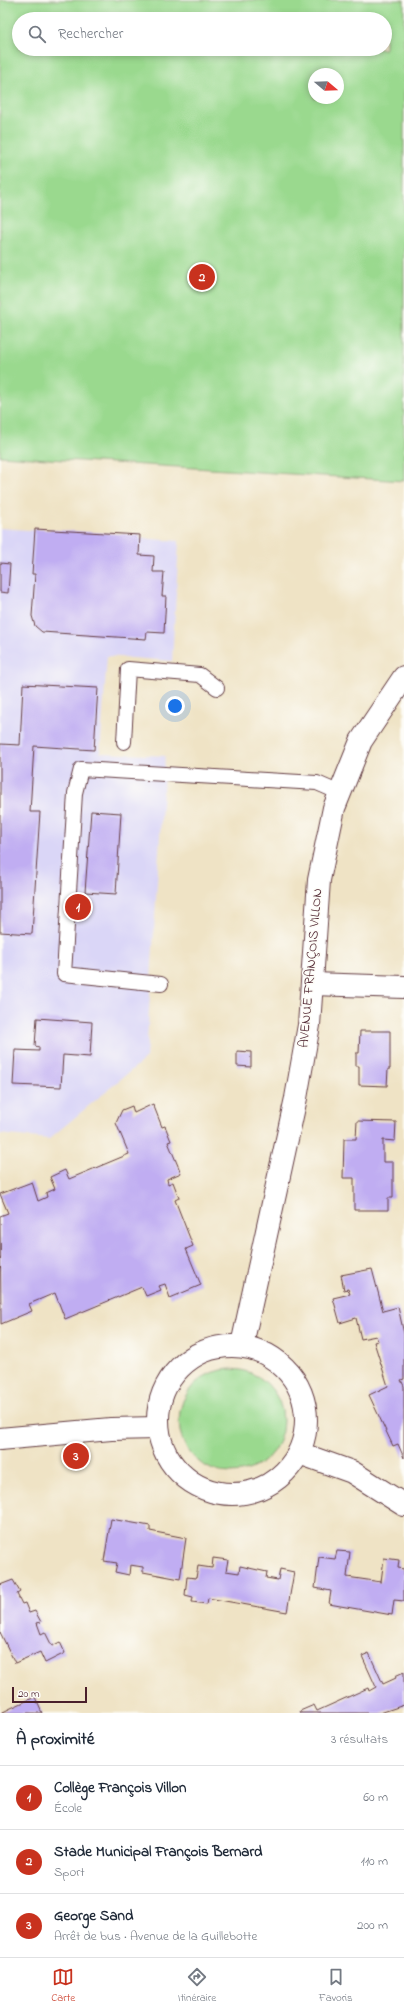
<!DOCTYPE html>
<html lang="fr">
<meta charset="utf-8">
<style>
:root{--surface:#fff;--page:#f2f2f3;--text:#1f2937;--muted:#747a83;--line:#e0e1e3;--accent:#c8321e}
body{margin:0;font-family:"Indie Flower",sans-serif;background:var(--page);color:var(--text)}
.compass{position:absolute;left:308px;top:68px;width:36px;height:36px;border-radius:50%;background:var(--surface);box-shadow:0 2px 6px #0003;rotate:109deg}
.scale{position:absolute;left:12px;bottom:10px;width:75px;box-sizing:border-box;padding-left:4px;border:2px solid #4a1f2b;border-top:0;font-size:11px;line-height:14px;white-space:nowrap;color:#4a1f2b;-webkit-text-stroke:3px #fdfcf7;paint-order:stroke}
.you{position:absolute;left:175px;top:706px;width:14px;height:14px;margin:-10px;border:3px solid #fff;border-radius:50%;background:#1a73e8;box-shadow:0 0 0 6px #1a73e833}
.badge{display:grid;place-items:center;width:26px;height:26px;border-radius:50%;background:var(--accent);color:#fff;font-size:13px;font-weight:700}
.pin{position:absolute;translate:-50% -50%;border:2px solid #fff;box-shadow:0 1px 4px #0006}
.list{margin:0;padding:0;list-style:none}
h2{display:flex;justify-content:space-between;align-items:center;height:52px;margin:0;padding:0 16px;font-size:17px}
h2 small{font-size:13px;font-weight:400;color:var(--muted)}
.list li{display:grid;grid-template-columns:26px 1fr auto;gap:12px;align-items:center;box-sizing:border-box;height:64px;padding:0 16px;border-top:1px solid var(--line)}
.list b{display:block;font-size:15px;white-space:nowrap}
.list p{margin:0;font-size:13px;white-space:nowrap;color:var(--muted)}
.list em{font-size:13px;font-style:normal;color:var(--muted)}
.icon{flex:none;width:22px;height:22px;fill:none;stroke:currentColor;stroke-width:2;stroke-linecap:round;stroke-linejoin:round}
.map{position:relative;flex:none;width:404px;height:1713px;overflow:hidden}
.search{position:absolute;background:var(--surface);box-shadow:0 2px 6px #0003;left:12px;right:12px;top:12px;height:44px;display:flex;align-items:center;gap:10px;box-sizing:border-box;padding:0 14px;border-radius:22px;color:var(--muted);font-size:15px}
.sheet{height:244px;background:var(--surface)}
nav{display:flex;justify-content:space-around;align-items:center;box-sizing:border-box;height:56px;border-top:1px solid var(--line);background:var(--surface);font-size:11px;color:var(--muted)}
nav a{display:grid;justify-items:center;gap:2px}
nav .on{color:var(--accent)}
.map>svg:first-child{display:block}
.built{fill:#dad6f7}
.green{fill:#9ad98e;stroke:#727c5c;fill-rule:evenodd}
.building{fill:#c0adf2}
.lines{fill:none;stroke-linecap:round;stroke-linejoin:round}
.service-casing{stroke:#633c42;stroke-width:16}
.minor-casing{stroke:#633c42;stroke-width:24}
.service{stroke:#fff;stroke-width:14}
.minor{stroke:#fff;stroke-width:22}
.labels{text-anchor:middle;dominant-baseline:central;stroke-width:3;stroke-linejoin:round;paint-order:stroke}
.street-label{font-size:14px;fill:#4a1f2b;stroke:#fdfcf7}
</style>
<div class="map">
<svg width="404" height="1713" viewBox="0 0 404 1713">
<rect width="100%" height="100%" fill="#fdfcf7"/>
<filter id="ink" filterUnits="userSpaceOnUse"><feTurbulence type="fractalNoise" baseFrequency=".025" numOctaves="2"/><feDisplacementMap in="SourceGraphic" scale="8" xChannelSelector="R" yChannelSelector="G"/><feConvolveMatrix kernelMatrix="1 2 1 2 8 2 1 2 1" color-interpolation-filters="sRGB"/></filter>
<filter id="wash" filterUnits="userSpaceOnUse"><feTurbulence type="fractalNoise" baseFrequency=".012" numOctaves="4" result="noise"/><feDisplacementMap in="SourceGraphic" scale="16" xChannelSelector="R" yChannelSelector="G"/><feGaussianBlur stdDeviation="0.9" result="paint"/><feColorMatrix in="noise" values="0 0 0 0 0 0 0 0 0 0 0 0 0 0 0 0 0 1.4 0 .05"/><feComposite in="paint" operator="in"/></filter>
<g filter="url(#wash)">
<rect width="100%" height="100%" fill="#efe3c5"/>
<polygon class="built" points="0,528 179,541 172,661 107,656 100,753 165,756 146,1058 49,1139 0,1134"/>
<g class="green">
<path d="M0,0H404V481L0,456ZM19,19H385V49H19ZM314,74H338V98H314Z"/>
<circle cx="231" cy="1421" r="52"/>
</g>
<g id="blocks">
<g class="building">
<polygon points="35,529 140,535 139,555 154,556 153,572 164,572 162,596 166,596 164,633 147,632 146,639 42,632 35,626 32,616 35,574 32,574"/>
<polygon points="0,563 10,564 8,593 0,592"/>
<polygon points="23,684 98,688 94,750 34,746 30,812 40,812 32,934 0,932 0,744 20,745"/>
<polygon points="91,811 121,813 116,894 85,892"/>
<polygon points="37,1018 92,1022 90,1057 63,1055 61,1087 13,1085 15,1050 39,1051 39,1047 35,1046"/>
<polygon points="360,1031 390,1031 390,1069 388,1069 387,1086 359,1085 359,1066 356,1066 356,1053 359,1053"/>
<polygon points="237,1051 251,1052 251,1067 237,1066"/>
<polygon points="153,1104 162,1127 165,1126 171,1141 168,1142 181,1173 167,1179 168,1184 173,1182 179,1198 175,1200 193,1246 186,1249 201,1285 170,1298 165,1284 159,1286 161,1290 146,1296 142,1287 65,1319 55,1293 29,1304 32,1311 1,1324 0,1216 8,1213 0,1194 32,1182 38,1201 47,1197 46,1193 55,1189 50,1177 65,1170 69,1179 129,1154 116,1123 122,1110 132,1106 134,1113"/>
<polygon points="357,1121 396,1122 395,1141 383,1140 383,1162 393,1162 393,1198 388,1198 388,1210 354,1210 354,1178 343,1178 344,1139 356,1139"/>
<polygon points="372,1269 383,1311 398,1307 404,1334 404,1379 401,1380 404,1386 404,1458 398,1444 393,1446 369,1395 388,1386 374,1342 378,1341 376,1336 361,1339 356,1318 340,1323 333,1298 350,1294 348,1289 344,1290 341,1275"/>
<polygon points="82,1452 82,1458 70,1459 69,1453"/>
<polygon points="111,1519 150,1526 150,1531 186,1538 180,1579 143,1572 143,1567 130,1565 129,1575 115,1572 117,1563 104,1561"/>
<polygon points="337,1551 350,1552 347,1577 381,1582 384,1558 399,1560 398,1568 404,1569 404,1601 394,1600 392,1615 329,1604 331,1591 315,1588 319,1557 335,1559"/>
<polygon points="213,1558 228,1560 226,1571 239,1573 240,1566 267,1572 266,1578 278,1580 280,1569 294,1572 287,1612 208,1598 207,1604 192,1602 193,1597 185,1595 187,1577 196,1578 198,1566 212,1568"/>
<polygon points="13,1580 20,1592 17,1594 22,1604 25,1603 29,1613 35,1611 41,1622 37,1623 41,1634 45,1632 52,1646 60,1642 65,1653 45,1663 40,1652 15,1663 0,1632 0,1585"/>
<polygon points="369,1653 383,1684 396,1678 395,1676 404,1672 404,1705 380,1713 301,1713 300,1711 314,1705 317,1711 368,1688 369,1691 376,1687 362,1656"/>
<polygon points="35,1697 42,1713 1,1713 11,1708"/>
</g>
</g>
</g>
<g filter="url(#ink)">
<use href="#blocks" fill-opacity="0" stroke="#633c42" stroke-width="1"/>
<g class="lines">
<g class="service-casing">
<g id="service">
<polyline points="124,742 128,669 200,675 217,688"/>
<polyline points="161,984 64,974 75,793 81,769 317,783 340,793"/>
</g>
</g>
<g class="minor-casing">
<g id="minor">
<polyline points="312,984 404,987"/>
<polyline points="242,1345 296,1098 309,1025 319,880 334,808 361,741 404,677"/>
<circle cx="232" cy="1420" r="74"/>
<polyline points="0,1439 111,1429 157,1428"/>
<polyline points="299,1453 352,1472 404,1505"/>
</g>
</g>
<use href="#service" class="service"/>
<use href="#minor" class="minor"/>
</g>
</g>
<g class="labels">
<g class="street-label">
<text transform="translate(311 968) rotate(-85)">AVENUE FRANÇOIS VILLON</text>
</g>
</g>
</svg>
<svg class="compass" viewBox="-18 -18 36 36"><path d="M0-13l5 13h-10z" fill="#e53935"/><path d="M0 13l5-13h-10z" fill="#747a83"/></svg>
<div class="scale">20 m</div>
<div class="you"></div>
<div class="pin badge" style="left:78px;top:907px">1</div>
<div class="pin badge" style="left:202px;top:277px">2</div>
<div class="pin badge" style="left:76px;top:1456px">3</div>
<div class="search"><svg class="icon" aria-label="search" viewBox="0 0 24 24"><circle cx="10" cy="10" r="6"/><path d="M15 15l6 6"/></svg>Rechercher</div>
</div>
<section class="sheet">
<h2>À proximité<small>3 résultats</small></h2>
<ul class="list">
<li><span class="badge">1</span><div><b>Collège François Villon</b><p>École</p></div><em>60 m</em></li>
<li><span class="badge">2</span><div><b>Stade Municipal François Bernard</b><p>Sport</p></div><em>110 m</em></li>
<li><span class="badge">3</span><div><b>George Sand</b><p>Arrêt de bus · Avenue de la Guillebotte</p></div><em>200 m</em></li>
</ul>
</section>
<nav>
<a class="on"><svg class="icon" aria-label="map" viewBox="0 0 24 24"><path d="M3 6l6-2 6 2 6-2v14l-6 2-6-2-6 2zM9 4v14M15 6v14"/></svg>Carte</a>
<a><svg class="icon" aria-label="directions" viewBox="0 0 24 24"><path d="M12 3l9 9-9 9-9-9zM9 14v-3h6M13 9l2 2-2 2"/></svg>Itinéraire</a>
<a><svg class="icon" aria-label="saved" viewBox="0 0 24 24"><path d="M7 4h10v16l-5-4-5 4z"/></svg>Favoris</a>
</nav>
